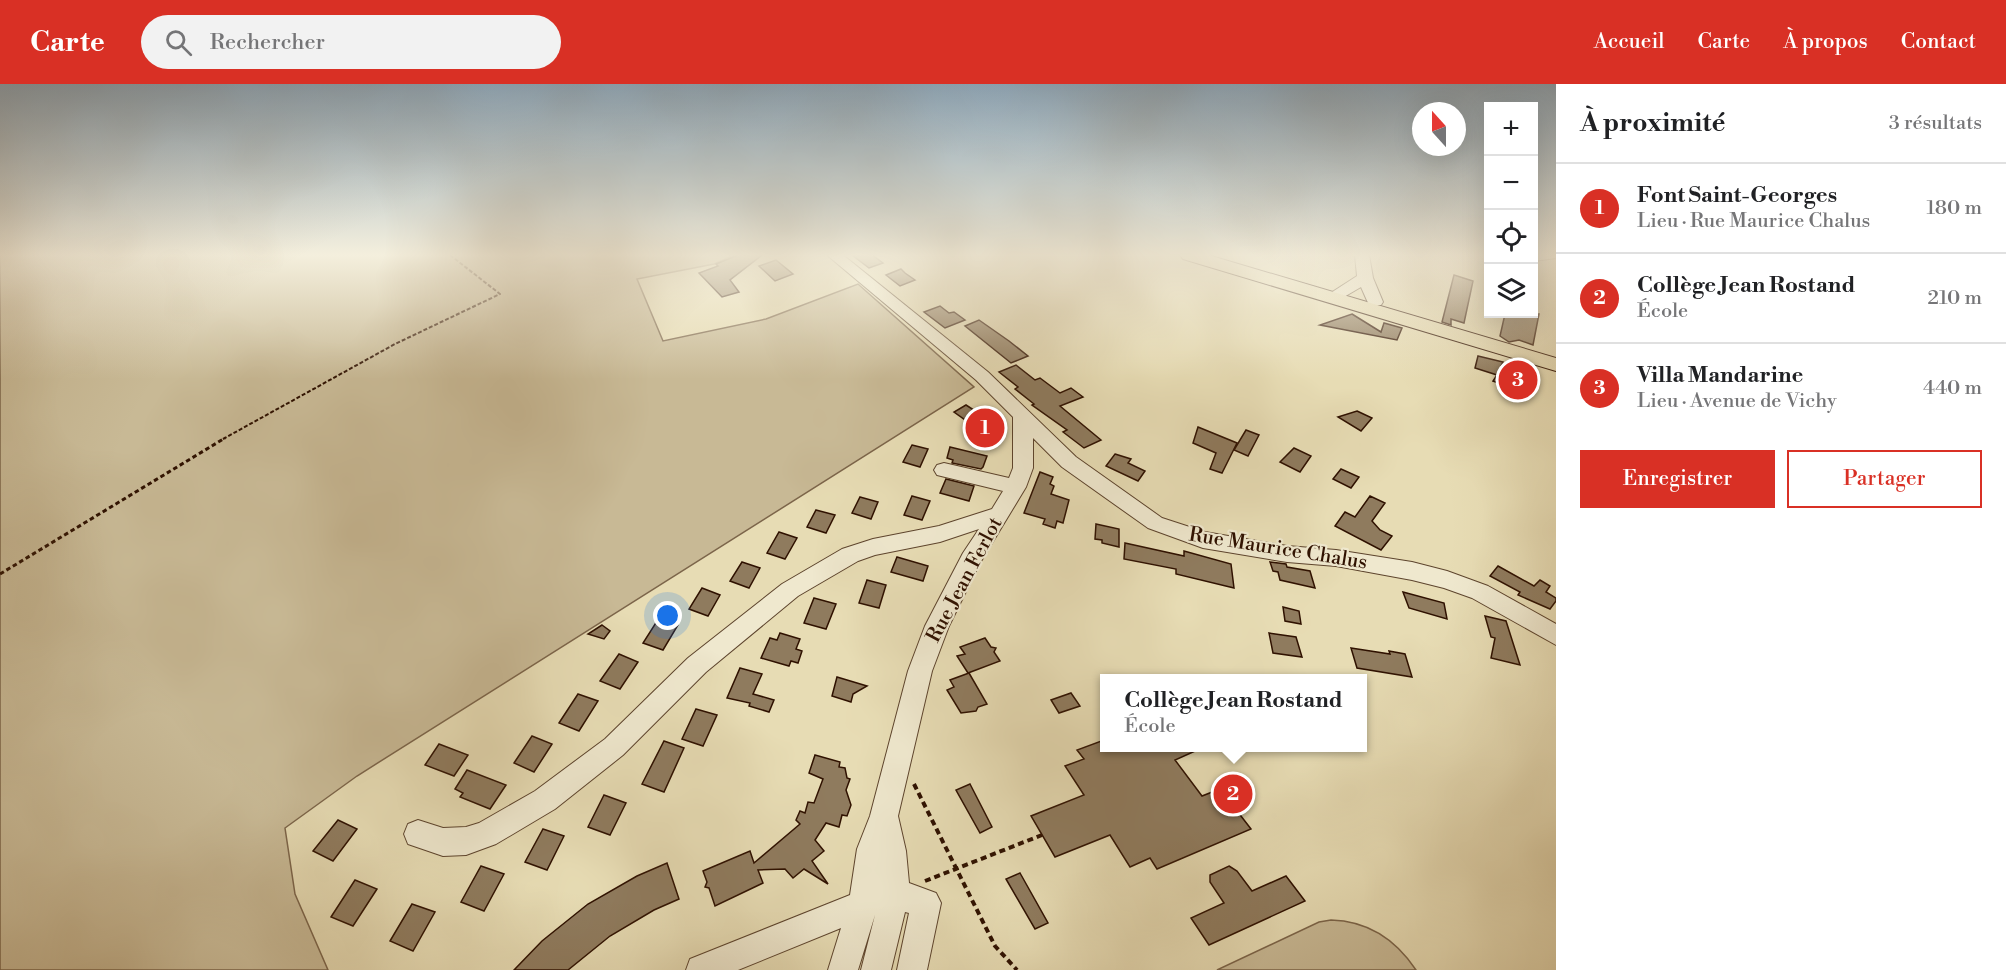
<!DOCTYPE html>
<html lang="fr">
<meta charset="utf-8">
<style>
:root{--surface:#fff;--page:#f2f2f2;--text:#202124;--muted:#757577;--line:#e0e0e0;--accent:#d93025}
body{margin:0;font-family:"Libre Bodoni",serif;background:var(--page);color:var(--text)}
.controls{position:absolute;right:18px;top:18px;display:grid;overflow:hidden;border-radius:0px;box-shadow:0 6px 24px #0002}
.controls button{width:54px;height:54px;display:grid;place-items:center;padding:0;border:0;border-bottom:2px solid var(--line);background:var(--surface);color:var(--text);font:30px sans-serif}
.compass{position:absolute;left:1412px;top:18px;width:54px;height:54px;border-radius:50%;background:var(--surface);box-shadow:0 6px 24px #0002;rotate:339deg}
.you{position:absolute;left:668px;top:532px;width:21px;height:21px;margin:-15px;border:4px solid #fff;border-radius:50%;background:#1a73e8;box-shadow:0 0 0 9px #1a73e833}
.badge{display:grid;place-items:center;width:39px;height:39px;border-radius:50%;background:var(--accent);color:#fff;font-size:20px;font-weight:700}
.pin{position:absolute;translate:-50% -50%;border:3px solid #fff;box-shadow:0 2px 6px #0006}
.popup{position:absolute;left:1100px;top:590px;width:267px;height:78px;box-sizing:border-box;display:grid;place-content:center;border-radius:0px;background:var(--surface);filter:drop-shadow(0 2px 4px #0005);font-size:20px;white-space:nowrap;color:var(--muted)}
.popup b{font-size:22px;color:var(--text)}
.popup::after{content:'';position:absolute;left:50%;top:100%;margin-left:-12px;border:12px solid transparent;border-top-color:var(--surface)}
.list{margin:0;padding:0;list-style:none}
h2{display:flex;justify-content:space-between;align-items:center;height:78px;margin:0;padding:0 24px;font-size:26px}
h2 small{font-size:20px;font-weight:400;color:var(--muted)}
.list li{display:grid;grid-template-columns:39px 1fr auto;gap:18px;align-items:center;box-sizing:border-box;height:90px;padding:0 24px;border-top:2px solid var(--line)}
.list b{display:block;font-size:22px;white-space:nowrap}
.list p{margin:0;font-size:20px;white-space:nowrap;color:var(--muted)}
.list em{font-size:20px;font-style:normal;color:var(--muted)}
.actions{display:flex;gap:12px;padding:18px 24px}
.actions a{flex:1;padding:14px 0;border:2px solid var(--accent);border-radius:0px;text-align:center;font-size:21px;color:var(--accent)}
.actions .main{background:var(--accent);color:#fff}
.icon{flex:none;width:33px;height:33px;fill:none;stroke:currentColor;stroke-width:2;stroke-linecap:round;stroke-linejoin:round}
.map{position:relative;flex:none;width:1556px;height:886px;overflow:hidden}
header{display:flex;align-items:center;gap:36px;box-sizing:border-box;height:84px;padding:0 30px;background:var(--accent);color:#fff}
header strong{font-size:28px}
nav{display:flex;gap:33px;margin-inline-start:auto;font-size:21px}
.search{width:420px;height:54px;background:var(--page);display:flex;align-items:center;gap:15px;box-sizing:border-box;padding:0 21px;border-radius:33px;color:var(--muted);font-size:22px}
main{display:flex}
aside{flex:1;background:var(--surface)}
.map>svg:first-child{display:block}
.green{fill:#c8b995;stroke:#7c654a;stroke-width:1.5}
.building{fill:#8f7b5e;stroke:#2f1100;stroke-width:1.5}
.lines{fill:none;stroke-linecap:round;stroke-linejoin:round}
.minor-casing{stroke:#5d442d;stroke-width:2}
.major-casing{stroke:#2f1100;stroke-width:2}
.path-far2{stroke:#2f1100;stroke-width:2;stroke-dasharray:4 2;stroke-linecap:butt}
.path-far1{stroke:#2f1100;stroke-width:3;stroke-dasharray:4.5 3;stroke-linecap:butt}
.path{stroke:#2f1100;stroke-width:4;stroke-dasharray:6 4;stroke-linecap:butt}
.minor{fill:#efe8ce;fill-rule:evenodd}
.major{fill:#e7dcb4;fill-rule:evenodd}
.labels{text-anchor:middle;dominant-baseline:central;stroke-width:4.5;stroke-linejoin:round;paint-order:stroke}
.street-label{font-size:20px;fill:#2f1100;stroke:#efe8ce}
</style>
<header>
<strong>Carte</strong>
<div class="search"><svg class="icon" aria-label="search" viewBox="0 0 24 24"><circle cx="10" cy="10" r="6"/><path d="M15 15l6 6"/></svg>Rechercher</div>
<nav><a>Accueil</a><a>Carte</a><a>À propos</a><a>Contact</a></nav>
</header>
<main>
<div class="map">
<svg width="1556" height="886" viewBox="0 0 1556 886">
<rect width="100%" height="100%" fill="#e7dcb4"/>
<filter id="stains"><feTurbulence type="fractalNoise" baseFrequency=".00333" numOctaves="4"/><feColorMatrix values="0 0 0 0 .2 0 0 0 0 .09 0 0 0 0 .02 0 0 0 .5 -.17"/></filter>
<radialGradient id="worn" r=".72"><stop offset=".6" stop-color="#630" stop-opacity="0"/><stop offset="1" stop-color="#630" stop-opacity=".3"/></radialGradient>
<g class="green">
<polygon points="0,171 735,171 714,180 637,195 663,257 766,235 858,200 974,303 357,692 285,744 295,810 328,886 0,886"/>
<path d="M1331,836C1368,837 1396,856 1416,886H1217L1319,838Z"/>
</g>
<g class="building">
<polygon points="738,171 762,171 730,196 739,208 722,213 699,189 718,182 716,180"/>
<polygon points="852,171 872,171 883,179 869,184"/>
<polygon points="776,176 793,190 775,197 759,182"/>
<polygon points="901,185 905,189 915,196 900,202 886,191"/>
<polygon points="1454,191 1473,197 1464,239 1451,235 1451,241 1442,238"/>
<polygon points="940,222 949,229 954,228 965,236 945,244 924,228"/>
<polygon points="1352,230 1381,248 1384,239 1402,244 1397,256 1320,241"/>
<polygon points="1505,230 1539,230 1533,261 1519,256 1509,258 1500,252"/>
<polygon points="979,236 1009,257 1028,272 1011,279 965,242"/>
<polygon points="1478,272 1503,278 1501,282 1529,292 1522,307 1493,297 1497,291 1475,284"/>
<polygon points="1016,281 1035,296 1040,294 1060,309 1071,304 1083,313 1060,322 1101,356 1084,364 1063,348 1067,346 1032,321 1034,320 1015,305 1018,303 999,288"/>
<polygon points="966,321 983,332 971,340 954,328"/>
<polygon points="1357,327 1372,334 1361,347 1338,333"/>
<polygon points="1198,343 1237,359 1222,389 1210,385 1216,369 1193,359"/>
<polygon points="1246,346 1259,351 1248,372 1234,366"/>
<polygon points="912,361 928,365 920,383 903,378"/>
<polygon points="950,363 987,372 983,383 981,385 952,379 953,376 947,374"/>
<polygon points="1294,364 1311,372 1300,388 1280,378"/>
<polygon points="1115,370 1131,375 1128,379 1145,387 1138,397 1106,382"/>
<polygon points="1341,385 1359,393 1351,404 1333,395"/>
<polygon points="1040,388 1053,393 1050,400 1054,402 1051,410 1069,416 1063,439 1057,437 1055,444 1043,440 1045,435 1024,429"/>
<polygon points="946,395 974,402 969,417 940,409"/>
<polygon points="912,412 930,417 922,436 904,431"/>
<polygon points="1370,412 1385,419 1372,437 1380,446 1392,452 1381,466 1335,442 1345,428 1355,433"/>
<polygon points="860,413 878,418 871,435 852,429"/>
<polygon points="816,426 835,431 826,449 807,443"/>
<polygon points="1096,440 1119,445 1119,463 1102,459 1102,456 1095,455"/>
<polygon points="779,448 797,454 785,475 767,469"/>
<polygon points="1125,459 1184,472 1184,467 1231,480 1234,504 1176,490 1176,485 1124,475"/>
<polygon points="897,473 928,482 923,497 891,488"/>
<polygon points="742,478 760,484 749,504 730,497"/>
<polygon points="1270,478 1286,480 1287,483 1310,487 1315,504 1280,496 1278,488 1273,487"/>
<polygon points="1498,482 1534,502 1540,496 1550,502 1546,508 1556,514 1556,517 1550,525 1518,511 1520,508 1490,492"/>
<polygon points="867,496 886,501 879,524 859,519"/>
<polygon points="702,504 720,511 708,532 689,525"/>
<polygon points="1403,508 1444,519 1447,535 1409,524"/>
<polygon points="814,514 836,520 826,545 804,539"/>
<polygon points="1283,523 1299,527 1301,540 1285,537"/>
<polygon points="1485,532 1506,537 1520,581 1491,574 1495,554 1491,553"/>
<polygon points="659,534 678,541 663,566 643,559"/>
<polygon points="602,541 610,547 604,555 588,550"/>
<polygon points="780,549 800,555 796,565 802,567 798,579 791,577 789,582 761,574 770,554 777,556"/>
<polygon points="1269,549 1296,553 1302,573 1273,569"/>
<polygon points="985,554 991,563 996,564 994,568 1000,577 968,589 957,572 965,570 960,563"/>
<polygon points="1351,564 1390,570 1389,567 1405,570 1412,593 1357,584"/>
<polygon points="619,570 638,578 620,605 600,597"/>
<polygon points="740,584 762,590 753,610 774,616 769,628 749,622 750,619 727,614"/>
<polygon points="969,589 987,620 978,623 976,627 961,629 947,606 954,603 950,596"/>
<polygon points="837,593 867,602 853,610 851,618 832,612"/>
<polygon points="1071,609 1080,622 1059,629 1051,616"/>
<polygon points="578,610 598,617 579,647 559,639"/>
<polygon points="696,625 717,631 703,662 682,655"/>
<polygon points="532,652 552,660 534,688 514,679"/>
<polygon points="1104,656 1104,663 1204,663 1175,676 1202,712 1220,705 1251,745 1157,785 1150,774 1130,783 1110,751 1055,773 1031,732 1084,711 1065,682 1084,675 1077,666"/>
<polygon points="664,657 684,664 664,708 642,700"/>
<polygon points="439,660 468,671 454,692 425,681"/>
<polygon points="815,671 840,678 839,683 845,684 847,694 850,695 846,706 851,721 847,732 842,731 839,743 826,739 815,756 824,767 812,777 828,800 804,785 793,794 785,785 758,786 763,799 715,822 709,804 705,803 707,798 703,787 750,767 754,779 800,740 796,736 800,727 805,729 808,718 814,719 823,695 809,689"/>
<polygon points="467,686 506,701 490,725 460,713 463,709 455,705"/>
<polygon points="970,700 992,743 980,749 956,706"/>
<polygon points="604,711 626,719 610,751 588,743"/>
<polygon points="338,736 357,745 333,777 313,767"/>
<polygon points="543,745 564,752 547,786 525,778"/>
<polygon points="667,779 679,815 654,826 610,852 568,886 514,886 542,857 588,820 637,792"/>
<polygon points="481,782 504,790 484,827 461,818"/>
<polygon points="1229,782 1237,787 1252,807 1286,792 1305,817 1209,861 1191,834 1224,819 1210,798 1210,791"/>
<polygon points="1020,789 1048,839 1035,845 1006,795"/>
<polygon points="355,796 377,805 353,842 331,833"/>
<polygon points="412,820 435,828 413,867 390,857"/>
</g>
<g class="lines">
<g class="minor-casing">
<g id="minor">
<polygon points="827,171 843,171 988,288 1076,373 1162,434 1205,448 1287,462 1336,466 1412,478 1447,487 1488,502 1556,540 1556,561 1472,514 1444,504 1412,496 1336,482 1287,478 1203,464 1148,444 1062,383 1033,354 1033,384 1026,403 980,479 949,542 932,587 898,732 906,767 909,799 936,809 941,819 927,886 897,886 909,829 905,828 891,886 861,886 875,831 858,886 828,886 841,844 738,886 686,886 690,875 850,811 857,765 870,732 908,587 925,542 963,469 979,445 940,458 875,471 858,477 798,512 706,588 623,671 555,725 496,760 466,771 443,772 408,760 404,750 408,740 418,736 443,744 466,743 479,739 535,707 605,655 688,574 782,500 842,465 873,455 939,442 992,425 1003,407 937,391 934,386 937,381 944,379 1009,394 1013,384 1013,333 976,296"/>
<polygon points="1355,171 1369,171 1373,194 1383,218 1381,221 1369,221 1361,203 1337,217 1325,217 1323,214 1357,192"/>
<polygon points="1534,171 1556,171 1556,174 1534,177"/>
</g>
</g>
<g class="major-casing">
<polygon id="major" points="1180,171 1208,171 1556,274 1556,287 1183,175"/>
</g>
<polyline class="path-far2" points="223,355 395,260 500,210 450,171"/>
<polyline class="path-far1" points="0,490 225,354"/>
<g class="path">
<polyline points="914,700 995,862 1017,886"/>
<polyline points="925,797 1042,751"/>
</g>
<use href="#minor" class="minor"/>
<use href="#major" class="major"/>
</g>
<linearGradient id="sky" x2="0" y2="1"><stop stop-color="#8ea8bb"/><stop offset="0.58" stop-color="#f4efdd"/><stop offset="1" stop-color="#f4efdd" stop-opacity="0"/></linearGradient>
<rect width="1556" height="295" fill="url(#sky)"/>
<g class="labels">
<g class="street-label">
<text transform="translate(1278 465) rotate(9)">Rue Maurice Chalus</text>
<text transform="translate(965 496) rotate(-62)">Rue Jean Ferlot</text>
</g>
</g>
<rect width="100%" height="100%" filter="url(#stains)"/>
<rect width="100%" height="100%" fill="url(#worn)"/>
</svg>
<div class="controls">
<button>+</button>
<button>−</button>
<button><svg class="icon" aria-label="locate" viewBox="0 0 24 24"><circle cx="12" cy="12" r="6"/><path d="M12 2v4M12 18v4M2 12h4M18 12h4"/></svg></button>
<button><svg class="icon" aria-label="layers" viewBox="0 0 24 24"><path d="M12 4l9 5-9 5-9-5zM3 14l9 5 9-5"/></svg></button>
</div>
<svg class="compass" viewBox="-18 -18 36 36"><path d="M0-13l5 13h-10z" fill="#e53935"/><path d="M0 13l5-13h-10z" fill="#757577"/></svg>
<div class="you"></div>
<div class="pin badge" style="left:985px;top:344px">1</div>
<div class="pin badge" style="left:1233px;top:710px">2</div>
<div class="popup"><b>Collège Jean Rostand</b>École</div>
<div class="pin badge" style="left:1518px;top:296px">3</div>
</div>
<aside>
<h2>À proximité<small>3 résultats</small></h2>
<ul class="list">
<li><span class="badge">1</span><div><b>Font Saint-Georges</b><p>Lieu · Rue Maurice Chalus</p></div><em>180 m</em></li>
<li><span class="badge">2</span><div><b>Collège Jean Rostand</b><p>École</p></div><em>210 m</em></li>
<li><span class="badge">3</span><div><b>Villa Mandarine</b><p>Lieu · Avenue de Vichy</p></div><em>440 m</em></li>
</ul>
<div class="actions"><a class="main">Enregistrer</a><a>Partager</a></div>
</aside>
</main>
